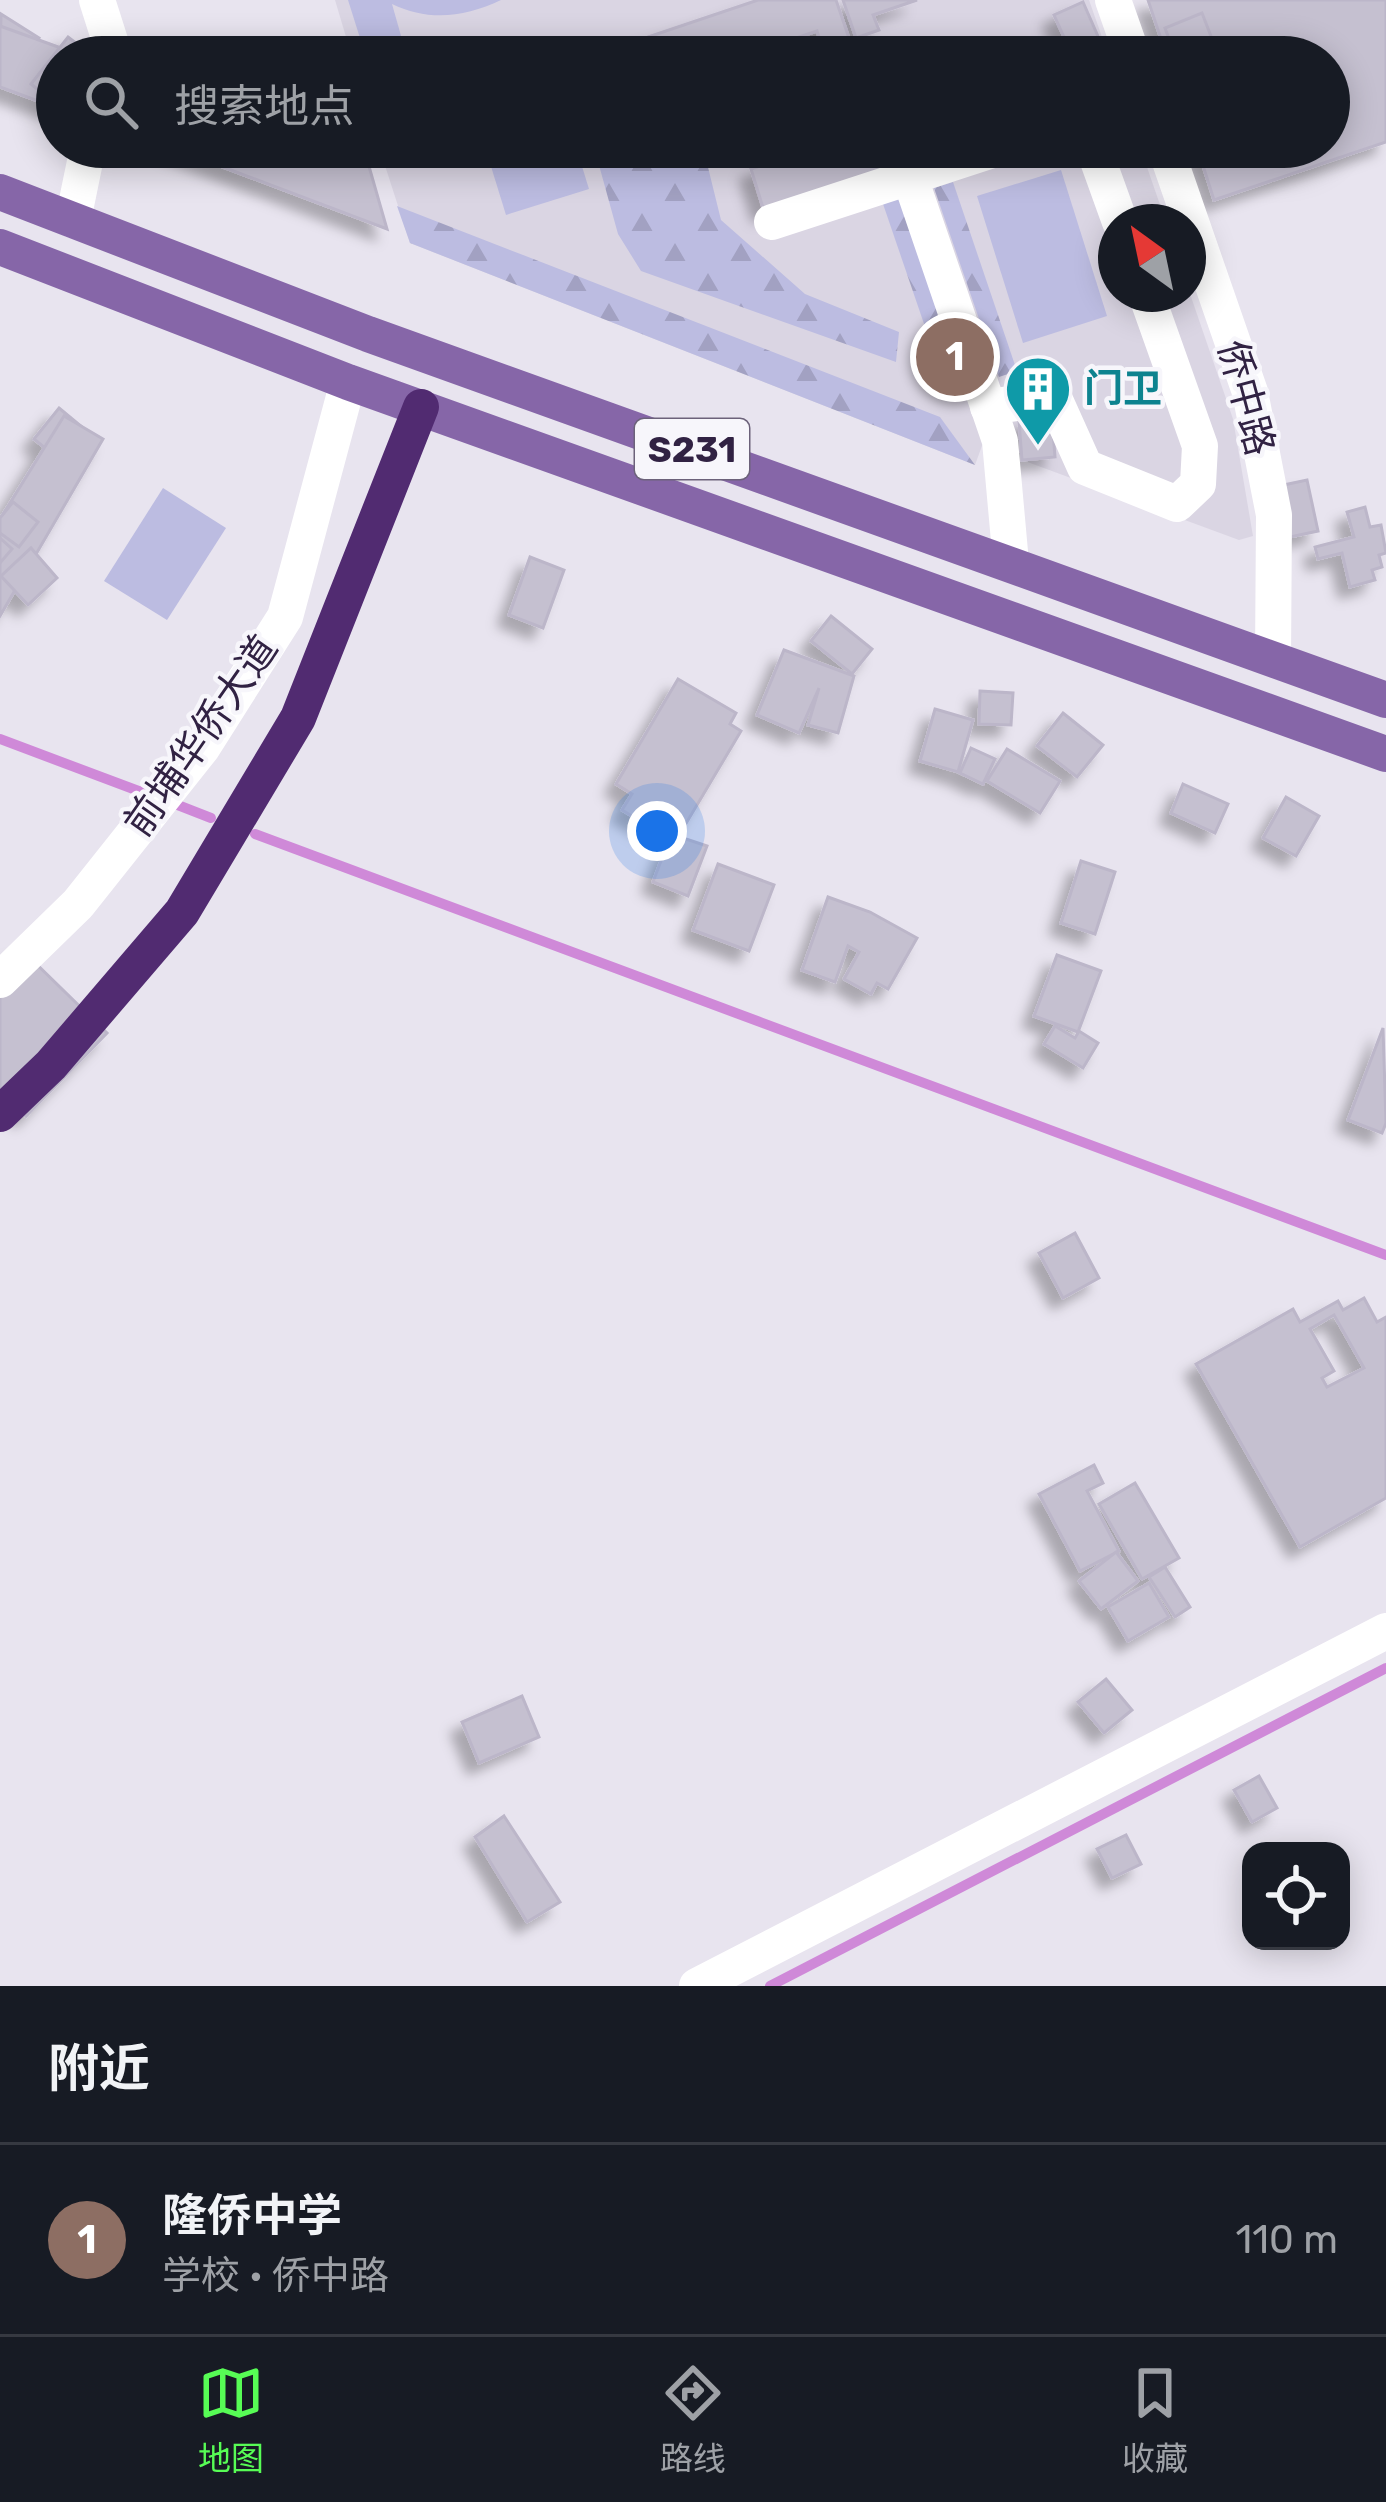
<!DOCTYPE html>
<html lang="zh">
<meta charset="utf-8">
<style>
:root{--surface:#171b24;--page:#242831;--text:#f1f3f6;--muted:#9ea1a6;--line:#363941;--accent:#57fc55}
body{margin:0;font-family:Rubik,"Noto Sans SC",sans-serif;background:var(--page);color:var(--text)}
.controls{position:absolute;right:36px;bottom:36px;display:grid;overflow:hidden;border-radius:24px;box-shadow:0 6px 30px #0003}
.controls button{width:108px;height:108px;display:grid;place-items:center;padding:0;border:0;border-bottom:3px solid var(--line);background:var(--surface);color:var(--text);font:60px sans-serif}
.compass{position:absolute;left:1098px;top:204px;width:108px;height:108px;border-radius:50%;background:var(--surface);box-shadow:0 6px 30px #0003;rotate:327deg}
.you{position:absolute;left:657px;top:831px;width:42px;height:42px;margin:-30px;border:9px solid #fff;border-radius:50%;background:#1a73e8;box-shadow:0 0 0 18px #1a73e833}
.badge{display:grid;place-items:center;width:78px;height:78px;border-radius:50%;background:var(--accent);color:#fff;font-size:39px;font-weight:700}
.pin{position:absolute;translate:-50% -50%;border:6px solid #fff;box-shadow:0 3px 12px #0006}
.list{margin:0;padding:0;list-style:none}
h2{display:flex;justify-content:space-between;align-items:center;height:156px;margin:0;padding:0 48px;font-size:51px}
h2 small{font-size:39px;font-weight:400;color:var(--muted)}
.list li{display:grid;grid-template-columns:78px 1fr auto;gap:36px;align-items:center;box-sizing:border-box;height:192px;padding:0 48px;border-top:3px solid var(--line)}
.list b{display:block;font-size:45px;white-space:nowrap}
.list p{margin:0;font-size:39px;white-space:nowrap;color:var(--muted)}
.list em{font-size:39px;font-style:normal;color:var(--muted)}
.icon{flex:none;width:66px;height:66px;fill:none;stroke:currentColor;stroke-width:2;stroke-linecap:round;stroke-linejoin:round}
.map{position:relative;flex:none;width:1386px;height:1986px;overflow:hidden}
.search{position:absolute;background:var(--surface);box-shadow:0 6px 30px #0003;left:36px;right:36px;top:36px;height:132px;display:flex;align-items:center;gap:30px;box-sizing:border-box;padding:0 42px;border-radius:66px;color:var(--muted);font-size:45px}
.sheet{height:348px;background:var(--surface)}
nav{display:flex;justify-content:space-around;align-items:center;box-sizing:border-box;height:168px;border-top:3px solid var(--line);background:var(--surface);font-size:33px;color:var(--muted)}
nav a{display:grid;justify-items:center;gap:6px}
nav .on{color:var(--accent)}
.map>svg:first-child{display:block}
.built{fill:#dad5e3}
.grass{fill:#bcbce1}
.forest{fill:url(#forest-firs)}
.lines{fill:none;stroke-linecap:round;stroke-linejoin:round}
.stream{stroke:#cf89d8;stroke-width:10}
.building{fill:#c5c0d0;stroke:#bcb6c9;stroke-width:3;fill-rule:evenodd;filter:url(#shadow)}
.minor{stroke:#fff;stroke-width:36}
.major{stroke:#8666a8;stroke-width:36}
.highway{stroke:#512b71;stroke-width:36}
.labels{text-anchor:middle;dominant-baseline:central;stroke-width:9;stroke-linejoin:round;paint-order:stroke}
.shield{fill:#f7f6fb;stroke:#6c627a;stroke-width:3}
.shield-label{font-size:36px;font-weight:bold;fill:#312243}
.culture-label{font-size:39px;font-weight:bold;fill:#0d838f;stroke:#f7f6fb;text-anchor:start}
.street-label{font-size:39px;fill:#312243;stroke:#f7f6fb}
</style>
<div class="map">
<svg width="1386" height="1986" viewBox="0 0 1386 1986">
<defs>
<pattern id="forest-firs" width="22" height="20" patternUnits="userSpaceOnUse" patternTransform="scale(3)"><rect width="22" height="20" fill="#bcbce1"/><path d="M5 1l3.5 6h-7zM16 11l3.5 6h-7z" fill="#a2a1c2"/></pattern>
<filter id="shadow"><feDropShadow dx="-11" dy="11" stdDeviation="6" flood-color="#0004"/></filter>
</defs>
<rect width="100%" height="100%" fill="#e8e4ef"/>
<g class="built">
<polygon points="335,0 1089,0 1109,57 352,57"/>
<polygon points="379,147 1140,147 1166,222 1116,222 1116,294 1188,294 1188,288 1233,419 1253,536 1239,540 1022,460 1020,439 983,443 975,465 410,243"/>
</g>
<g class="grass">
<path d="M348,0H501C465,17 429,22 392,4L407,57H366Z"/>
<polygon points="485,147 576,147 589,189 506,215"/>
<polygon points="1061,170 1107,316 1023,343 977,196"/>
<polygon points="163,488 226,528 167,620 104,581"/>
</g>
<g class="forest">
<polygon points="594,147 643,147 649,165 703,147 721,220 805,294 899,332 896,362 641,271 618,234"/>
<polygon points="953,182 1017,371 999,377 934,188"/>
<polygon points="901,195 965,385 947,391 882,201"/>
<polygon points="397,206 940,417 975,465 410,243"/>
</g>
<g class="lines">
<g class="stream">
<polyline points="0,739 152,796"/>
<polyline points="170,802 211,818"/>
<polyline points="255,834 1386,1255"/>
<polyline points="770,1986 1386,1668"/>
</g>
</g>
<g class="building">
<polygon points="758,0 836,0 851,44 824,54 817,31 739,57 627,57 645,51 642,39"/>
<polygon points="843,0 917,0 873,15 879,30 856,38"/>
<polygon points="1148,0 1386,0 1386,142 1214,200 1197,147 1329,147 1329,57 1167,57"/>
<polygon points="1083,2 1107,57 1073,57 1054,15"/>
<polygon points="1202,13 1219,57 1176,57 1165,28"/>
<polygon points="1,14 39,38 16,75 0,65"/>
<polygon points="0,26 86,57 57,57 57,108 0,87"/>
<polygon points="68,37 94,57 57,57 57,105 31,84"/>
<polygon points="170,147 341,147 366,156 387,229"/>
<polygon points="816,147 953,147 764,211 751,169"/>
<polygon points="59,408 94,437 69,468 34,439"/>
<polygon points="64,416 103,439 0,616 0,519"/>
<polygon points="1052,418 1055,457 1022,460 1019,421"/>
<polygon points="1307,480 1318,531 1290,537 1279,486"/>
<polygon points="13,502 38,522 19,547 0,533 0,518"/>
<polygon points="1365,507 1370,527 1381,525 1386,553 1379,555 1382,567 1372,570 1375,580 1350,587 1342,553 1318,559 1315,547 1354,537 1347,512"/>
<polygon points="0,538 12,549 0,563"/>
<polygon points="31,548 57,578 28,605 1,576"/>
<polygon points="530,557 564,570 543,628 509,615"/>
<polygon points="831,616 872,649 852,674 811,641"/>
<polygon points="784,650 854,676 838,733 808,725 819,688 799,733 757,715"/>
<polygon points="678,679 736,713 730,724 741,731 675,842 622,810 632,794 616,784"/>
<polygon points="980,691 1013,693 1011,725 979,724"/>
<polygon points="935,709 973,720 958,772 920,761"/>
<polygon points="1063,713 1103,745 1077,777 1037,746"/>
<polygon points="971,748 995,759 983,784 960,773"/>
<polygon points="1007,749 1060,781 1040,813 987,781"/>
<polygon points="1183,784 1228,804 1215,833 1171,813"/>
<polygon points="1286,797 1319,816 1296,856 1263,838"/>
<polygon points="683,838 707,846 688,896 653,882 667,845 679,849"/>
<polygon points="1081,861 1115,872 1095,934 1061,923"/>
<polygon points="718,864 774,885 749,951 693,930"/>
<polygon points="828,897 870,912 917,938 888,989 877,983 871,994 844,979 859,952 848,946 835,982 802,970"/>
<polygon points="20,948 107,1033 26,1116 10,1100 0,1108 0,968"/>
<polygon points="1057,955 1101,971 1078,1032 1034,1016"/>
<polygon points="1055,1026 1075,1038 1079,1031 1098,1043 1083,1068 1044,1044"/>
<polygon points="1383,1028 1386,1123 1382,1133 1348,1120"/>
<polygon points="1075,1233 1099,1278 1063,1298 1039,1253"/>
<path d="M1364,1298L1377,1322L1386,1317V1498L1300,1547L1196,1364L1293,1309L1300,1322L1338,1301L1343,1310ZM1334,1315L1364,1368L1327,1387L1322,1378L1334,1371L1310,1329Z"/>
<polygon points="1094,1465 1103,1483 1087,1491 1119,1551 1080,1571 1039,1494"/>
<polygon points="1135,1483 1179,1558 1142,1579 1099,1504"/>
<polygon points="1116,1552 1138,1581 1101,1609 1079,1581"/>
<polygon points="1165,1567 1190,1607 1175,1617 1149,1577"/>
<polygon points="1149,1583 1169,1617 1128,1641 1108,1607"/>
<polygon points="1106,1679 1132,1710 1104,1733 1078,1702"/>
<polygon points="522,1696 539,1737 479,1763 462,1722"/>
<polygon points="1259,1776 1277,1808 1252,1822 1234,1790"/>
<polygon points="504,1816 560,1902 527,1922 475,1837"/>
<polygon points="1126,1835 1141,1864 1112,1878 1097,1849"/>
</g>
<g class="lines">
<g class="minor">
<polyline points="97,0 111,44 108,57"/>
<polyline points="1113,0 1133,57"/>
<polyline points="1093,147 1120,222"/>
<polyline points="1165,147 1250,392 1274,515 1273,659"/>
<polyline points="910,178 1000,441 1011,563"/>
<polyline points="73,220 88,147"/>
<polyline points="772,222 1002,147"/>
<polyline points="988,407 1054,398 1085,467 1177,504 1198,484 1200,446 1146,294"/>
<polyline points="0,980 78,904 202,748 285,617 348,382"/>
<polyline points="697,1986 1386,1631"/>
</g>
<g class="major">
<polyline points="0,192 368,334 1386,700"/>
<polyline points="0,247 348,382 1386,754"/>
</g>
<polyline class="highway" points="0,1114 51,1065 182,912 298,718 421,407"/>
</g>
<defs>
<g id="building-pin" transform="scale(3.45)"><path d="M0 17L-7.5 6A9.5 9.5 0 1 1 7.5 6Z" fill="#0f9aa8" stroke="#f7f6fb"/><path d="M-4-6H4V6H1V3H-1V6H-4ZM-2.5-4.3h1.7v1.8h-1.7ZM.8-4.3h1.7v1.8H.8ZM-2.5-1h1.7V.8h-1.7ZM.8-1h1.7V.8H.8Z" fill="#fff"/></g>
</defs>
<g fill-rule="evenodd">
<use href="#building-pin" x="1038" y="389"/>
</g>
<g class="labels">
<rect class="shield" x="635" y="419" width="114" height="60" rx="9"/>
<g class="shield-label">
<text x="692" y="449">S231</text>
</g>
<g class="culture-label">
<text x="1084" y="389">门卫</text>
</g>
<g class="street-label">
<text transform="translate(1246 398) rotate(75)">侨中路</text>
<text transform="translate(201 736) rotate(-55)">前埔华侨大道</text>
</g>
</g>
</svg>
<div class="controls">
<button><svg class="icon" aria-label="locate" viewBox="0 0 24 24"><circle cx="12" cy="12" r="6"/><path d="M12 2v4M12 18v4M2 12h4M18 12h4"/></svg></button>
</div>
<svg class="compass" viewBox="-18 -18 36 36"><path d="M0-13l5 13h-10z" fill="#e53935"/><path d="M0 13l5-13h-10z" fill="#9ea1a6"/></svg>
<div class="you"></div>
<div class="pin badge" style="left:955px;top:357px;background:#8d6e63">1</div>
<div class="search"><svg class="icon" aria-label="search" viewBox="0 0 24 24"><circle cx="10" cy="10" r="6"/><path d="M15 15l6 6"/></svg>搜索地点</div>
</div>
<section class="sheet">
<h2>附近<small></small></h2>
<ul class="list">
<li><span class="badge" style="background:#8d6e63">1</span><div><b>隆侨中学</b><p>学校 · 侨中路</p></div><em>110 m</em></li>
</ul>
</section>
<nav>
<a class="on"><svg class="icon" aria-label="map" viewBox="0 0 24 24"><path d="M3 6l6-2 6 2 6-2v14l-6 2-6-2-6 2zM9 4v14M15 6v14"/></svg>地图</a>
<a><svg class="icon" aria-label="directions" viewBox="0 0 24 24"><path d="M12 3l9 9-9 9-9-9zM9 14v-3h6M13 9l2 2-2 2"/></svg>路线</a>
<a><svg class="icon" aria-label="saved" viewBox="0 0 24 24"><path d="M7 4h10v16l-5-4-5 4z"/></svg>收藏</a>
</nav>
